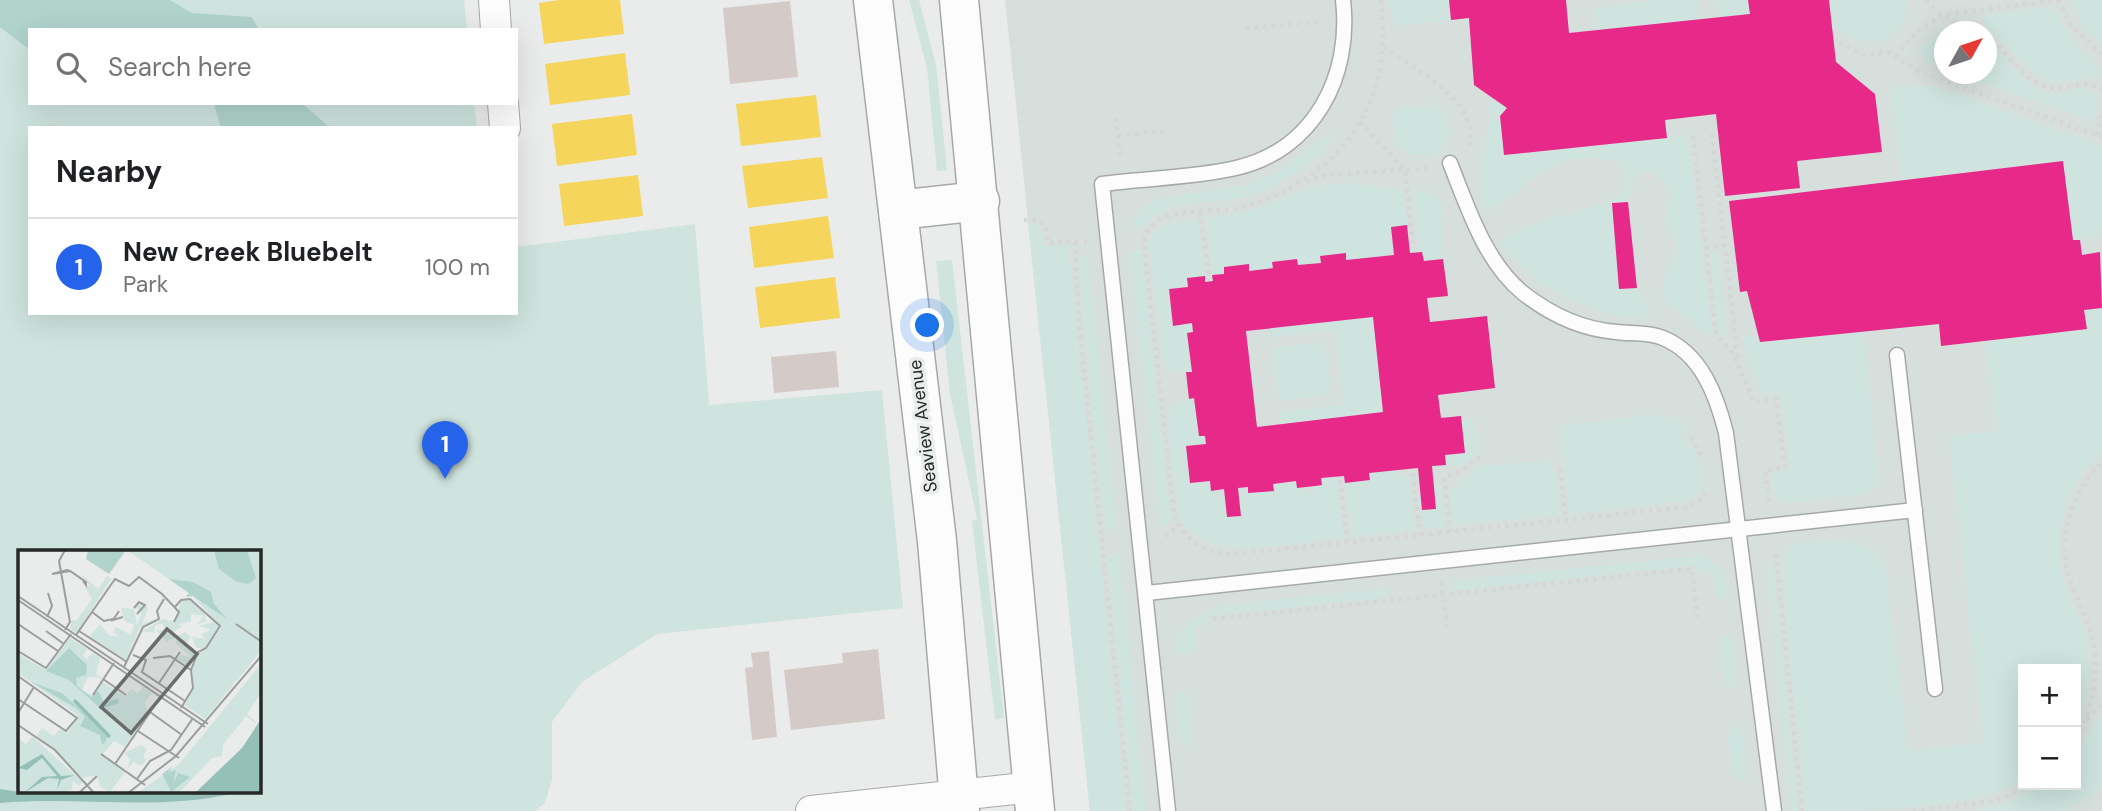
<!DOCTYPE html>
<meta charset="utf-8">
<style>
:root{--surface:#fff;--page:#f6f6f6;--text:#202124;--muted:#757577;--line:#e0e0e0;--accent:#2563eb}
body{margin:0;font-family:"DM Sans",sans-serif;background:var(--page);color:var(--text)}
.controls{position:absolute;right:21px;bottom:21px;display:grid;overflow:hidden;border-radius:0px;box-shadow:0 7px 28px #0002}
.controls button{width:63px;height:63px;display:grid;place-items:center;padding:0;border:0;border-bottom:2px solid var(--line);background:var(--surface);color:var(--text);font:35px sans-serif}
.compass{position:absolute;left:1934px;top:21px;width:63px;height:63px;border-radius:50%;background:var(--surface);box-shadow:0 7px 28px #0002;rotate:50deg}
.you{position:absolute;left:928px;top:326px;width:24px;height:24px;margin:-18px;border:5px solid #fff;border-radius:50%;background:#1a73e8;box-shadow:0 0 0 10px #1a73e833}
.badge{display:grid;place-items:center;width:46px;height:46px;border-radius:50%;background:var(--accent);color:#fff;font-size:23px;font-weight:700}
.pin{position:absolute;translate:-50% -58px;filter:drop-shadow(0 2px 4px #0008)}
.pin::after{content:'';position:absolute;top:37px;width:24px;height:21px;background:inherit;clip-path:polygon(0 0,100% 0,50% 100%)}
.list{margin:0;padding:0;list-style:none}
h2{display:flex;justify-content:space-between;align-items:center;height:91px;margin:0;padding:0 28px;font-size:30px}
h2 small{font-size:23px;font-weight:400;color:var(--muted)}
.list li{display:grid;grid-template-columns:46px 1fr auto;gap:21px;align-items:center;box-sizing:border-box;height:98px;padding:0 28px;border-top:2px solid var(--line)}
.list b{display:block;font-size:26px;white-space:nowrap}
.list p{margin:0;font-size:23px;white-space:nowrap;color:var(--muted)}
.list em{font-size:23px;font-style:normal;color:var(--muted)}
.icon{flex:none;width:38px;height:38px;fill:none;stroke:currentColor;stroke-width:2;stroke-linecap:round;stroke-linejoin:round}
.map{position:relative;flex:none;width:2102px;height:811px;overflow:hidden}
.search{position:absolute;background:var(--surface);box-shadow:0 7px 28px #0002;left:28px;top:28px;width:490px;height:77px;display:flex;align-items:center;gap:18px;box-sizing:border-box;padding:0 24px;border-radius:0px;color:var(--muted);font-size:26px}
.panel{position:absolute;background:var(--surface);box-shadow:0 7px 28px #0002;left:28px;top:126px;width:490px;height:189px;border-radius:0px}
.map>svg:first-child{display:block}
.built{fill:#d7dfdd;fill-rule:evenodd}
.green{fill:#cfe4df;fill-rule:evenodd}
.forest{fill:#b0d3cc}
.water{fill:#94c0b8}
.homes{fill:#f6d55c}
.health{fill:#e7298a;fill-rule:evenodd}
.building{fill:#d4cbc9}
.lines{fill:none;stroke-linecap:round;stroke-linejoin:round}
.lane-casing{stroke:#a7a9a8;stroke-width:17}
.street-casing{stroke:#a7a9a8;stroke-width:32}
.secondary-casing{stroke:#a7a9a8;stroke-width:41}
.path{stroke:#d5d6d6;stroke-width:4.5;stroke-dasharray:3.5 5;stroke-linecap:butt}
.lane{stroke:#fcfcfc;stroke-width:14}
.street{stroke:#fcfcfc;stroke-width:30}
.secondary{stroke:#fcfcfc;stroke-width:38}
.labels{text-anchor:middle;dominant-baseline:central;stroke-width:7;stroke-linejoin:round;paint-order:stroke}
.street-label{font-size:18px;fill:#272828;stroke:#e8edec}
.inset-river{fill:none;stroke:#94c0b8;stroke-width:3.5}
.inset-road{fill:none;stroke:#9b9e9d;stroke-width:2}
.view{fill:#6b6d6c;fill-opacity:0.15;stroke:#6b6d6c;stroke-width:3.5}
.inset-edge{fill:none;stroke:#272828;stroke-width:3.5}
</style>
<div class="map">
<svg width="2102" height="811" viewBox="0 0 2102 811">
<rect width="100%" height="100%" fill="#e9eceb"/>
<path class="built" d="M1005,0H2102V811H1090ZM1944,32H1986V74H1944ZM2023,669H2076V785H2023Z"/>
<g class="green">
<path d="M0,0H464L467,30H30V103H474L477,128H30V313H516V247L695,224L709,405L882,390L903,608L657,634L582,682L552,722V779L545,803L535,811H0ZM19,552H259V792H19Z"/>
<polygon points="909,0 919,0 936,65 947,170 937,171 927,68"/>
<polygon points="1387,0 1449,0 1451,20 1396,26"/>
<polygon points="1660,0 1697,0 1699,19 1596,30 1593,8"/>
<polygon points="1716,0 1748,0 1750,14 1718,17"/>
<path d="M1829,0H1908C1908,19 1893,45 1870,42C1858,40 1844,33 1832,29Z"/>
<polygon points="2070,0 2102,0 2102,43 2087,31"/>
<polygon points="2043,8 2054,11 2076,46 2100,70 2097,77 2062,82 2047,80 2029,70 1985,26 1984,18 1990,14"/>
<path d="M1961,28L1975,31L1944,32V69L1927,63L1916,49C1931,38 1942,31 1961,28Z"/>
<path d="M1987,39C2007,58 2026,91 2055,94C2064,95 2072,87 2081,87L2097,93L2094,122L1958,74H1986Z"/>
<polygon points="1934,86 2102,146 2102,228 2098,237 2073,240 2062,161 1901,180 1890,87"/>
<path d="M1430,101C1453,115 1456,140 1435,158L1431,153L1411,155L1397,143L1394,123L1390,121L1403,104L1407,108L1427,106Z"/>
<path d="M1499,102L1507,108L1500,116L1505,155L1688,135L1712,334L1709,336L1661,297L1666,274L1677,254L1676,244L1666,221L1670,194L1667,183L1649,171L1639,173L1634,180L1628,202L1619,289L1637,288L1649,311L1646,316C1622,320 1606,313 1584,305C1542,289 1527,276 1499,241L1527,226L1611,201C1625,191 1629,178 1621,162C1549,144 1539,184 1485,212C1482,196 1477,179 1480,162C1483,137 1493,132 1489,103Z"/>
<path d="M1338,133C1314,163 1284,185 1247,196C1214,206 1162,195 1143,229L1130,225L1143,207L1155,199L1246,185L1284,169L1313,143Z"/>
<polygon points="1348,183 1403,190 1407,225 1394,255 1346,260 1346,254 1321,256 1321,263 1298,265 1297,259 1272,262 1273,268 1249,271 1248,264 1224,267 1224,274 1212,275 1205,219 1246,212 1317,186"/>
<polygon points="1412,190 1430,192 1444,205 1441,236 1443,259 1424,261 1422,252 1420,252"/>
<path d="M1198,219L1205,276L1188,278V287L1169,290L1173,325L1192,323L1193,332L1187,333L1192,372C1178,373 1168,375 1162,360L1149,237L1162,224Z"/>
<polygon points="1028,224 1039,225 1045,246 1067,245 1068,266 1071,267 1126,811 1090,811"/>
<polygon points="1142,250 1171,521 1160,527 1128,251"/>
<polygon points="1710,252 1717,252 1727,336 1719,332"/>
<polygon points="1088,255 1117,529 1104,530 1077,256"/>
<polygon points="952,260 1004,718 995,720 972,521 977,519 950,394 936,261"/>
<path d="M2102,308V453C2062,486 2047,545 2068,594C2074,609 2084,621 2087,638C2094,668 2088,698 2076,726V669H2023V782C1961,809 1874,811 1806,811L1781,567L1787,545C1807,541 1845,537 1864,545C1873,549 1879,557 1885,564L1908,751L1983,743L1949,436L1996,431L1985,341L2086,329L2084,310Z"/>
<polygon points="1373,317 1383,412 1281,424 1279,412 1343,405 1335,330 1270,337 1269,328"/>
<polygon points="1863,331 1879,482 1866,494 1783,504 1771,488 1769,473 1790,470 1781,393 1760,395 1741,336"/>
<polygon points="1324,342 1331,394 1278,401 1271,348"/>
<path d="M1194,398L1199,436H1205L1211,491L1217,490L1218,497H1225L1227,517L1241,515L1238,488L1248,487L1249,493L1273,491V484L1296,481L1297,488L1304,487L1305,494L1316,492L1315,486L1322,485L1321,478L1336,477L1344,537C1303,541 1203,567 1182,520C1173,500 1170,438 1169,413L1174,404Z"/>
<path d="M1648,415L1671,418L1688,424L1681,435C1699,450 1716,491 1685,501L1569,514L1559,426Z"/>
<path d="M1461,416L1475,424L1478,453C1468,463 1461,468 1446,465L1445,455L1465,452Z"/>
<polygon points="1549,455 1551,468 1556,470 1562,514 1453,525 1449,487 1455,490 1480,463 1489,466 1543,461"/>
<polygon points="1400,470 1401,477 1409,476 1415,529 1352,537 1345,483 1370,480 1369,473"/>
<polygon points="1441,486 1445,526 1424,529 1422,510 1436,509 1434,487"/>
<polygon points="1120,554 1146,811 1133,811 1107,556"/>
<path d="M1700,556C1720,562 1726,574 1728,594L1725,597L1717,598L1712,572L1699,573L1697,565L1447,591L1453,581Z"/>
<polygon points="1767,565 1773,568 1798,811 1791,811"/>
<polygon points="1387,588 1388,597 1208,616 1208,625 1195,626 1196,652 1172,653 1177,637 1192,619 1218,606"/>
<polygon points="1724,635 1729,636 1733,641 1737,681 1731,689 1724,683 1719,642"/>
<polygon points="1184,691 1189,697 1192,737 1192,743 1185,746 1179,740 1175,698 1176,693"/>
<polygon points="2102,713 2102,788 2067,811 1972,811 1999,806 2044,785 2076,785 2076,750"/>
<polygon points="1733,726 1740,727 1742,733 1747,774 1741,781 1733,774 1728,732"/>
</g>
<g class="forest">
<polygon points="0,0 170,0 192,13 252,17 259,30 30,30 30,50 0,27"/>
<polygon points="214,103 302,103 330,128 221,128"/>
</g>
<path class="water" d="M0,789L19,792L231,794C155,811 77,796 0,803Z"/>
<g class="homes">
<polygon points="559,0 620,0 624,34 544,44 539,3"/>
<polygon points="625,53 630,95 550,105 545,64"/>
<polygon points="816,95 821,137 741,146 736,104"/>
<polygon points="632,114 637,155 557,166 552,124"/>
<polygon points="822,157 828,198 748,208 742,166"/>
<polygon points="638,175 643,216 564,226 559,184"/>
<polygon points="828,216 834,258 754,268 749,227"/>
<polygon points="835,277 840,318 760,328 755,287"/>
</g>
<g class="health">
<polygon points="1449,0 1566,0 1569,33 1750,14 1748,0 1829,0 1836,62 1875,94 1882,152 1797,161 1800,188 1725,196 1716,114 1665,120 1667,138 1504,155 1500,116 1507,108 1474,85 1469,18 1451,20"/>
<polygon points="2063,161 2073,240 2080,240 2082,255 2100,252 2102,308 2084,310 2087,329 1941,346 1939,324 1760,342 1747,291 1740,292 1729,201"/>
<polygon points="1628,202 1637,288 1619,289 1612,203"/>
<path d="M1407,225L1410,253L1422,252L1424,261L1443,259L1448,296L1427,298L1430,322L1487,316L1495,388L1438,395L1441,418L1461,416L1465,453L1445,455L1446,465L1432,466L1436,509L1422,510L1418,468L1369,473L1370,480L1345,483L1344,476L1321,478L1322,485L1315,486L1297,488L1296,481L1273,484L1274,491L1248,493V487L1238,488L1241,516L1227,517L1224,489L1211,491L1210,481L1190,483L1186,446L1206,444L1205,436H1199L1194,398L1189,399L1186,372H1192L1187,333L1193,332L1192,323L1173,326L1169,289L1188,287L1187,278L1205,276V282L1213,281L1212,275L1224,274V267L1249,264V271L1273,268L1272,262L1297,259L1298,265L1321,263L1320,256L1346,253V260L1394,255L1391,227ZM1373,317L1383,412L1257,427L1246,331Z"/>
</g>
<g class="building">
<polygon points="790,1 798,77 730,84 723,8"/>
<polygon points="836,351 839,387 774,393 771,357"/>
<polygon points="878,649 885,719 791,730 784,670 843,663 842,653"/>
<polygon points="769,651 777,737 752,740 745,668 753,667 751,653"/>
</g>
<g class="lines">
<g class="lane-casing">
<g id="lane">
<path d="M1450,163C1468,208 1485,262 1523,293C1551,315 1580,329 1616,332C1631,334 1649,332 1663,338C1702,354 1717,397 1726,433L1774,811"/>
<polyline points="1897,355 1935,689"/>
<polyline points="1147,593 1915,510"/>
<path d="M1168,811L1102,184C1146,178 1193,178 1236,168C1314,150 1352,76 1343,0"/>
</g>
</g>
<g class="street-casing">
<g id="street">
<polyline points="494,0 496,30"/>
<polyline points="503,103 505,128"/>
<polyline points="811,811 1033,787"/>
</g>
</g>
<g class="secondary-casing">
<g id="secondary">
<polyline points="873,0 937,541 960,811"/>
<polyline points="959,0 1035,811"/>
<polyline points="898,210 980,201"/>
</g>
</g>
<g class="path">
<path d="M1381,0C1394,100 1346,173 1250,205C1223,214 1192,207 1165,217C1152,223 1145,230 1144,245L1174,515C1184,541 1207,556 1235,554L1689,507L1702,499L1708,487"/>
<polyline points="1926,0 1942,15 1981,32"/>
<polyline points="2058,0 2070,24 2102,54"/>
<polyline points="1246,28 1322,22"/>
<path d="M1986,34C2007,51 2026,86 2054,88C2075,89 2079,79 2102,89"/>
<polyline points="1839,43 1864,55 1888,52 1919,72 2102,137"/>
<path d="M1384,47C1413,68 1488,106 1467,150"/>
<polyline points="1895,56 1917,31 1942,15 2058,0"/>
<polyline points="1116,118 1120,159"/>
<polyline points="1360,122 1405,170 1413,247"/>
<polyline points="1712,134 1738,360"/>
<polyline points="1118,135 1163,131"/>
<polyline points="2097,135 2102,114"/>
<polyline points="1693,136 1716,334 1733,354 1754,402 1776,399 1785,467 1765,470 1769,502"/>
<polyline points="1306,181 1326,175 1429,168"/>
<polyline points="1200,212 1209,276"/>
<polyline points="1024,220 1039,220 1046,228 1048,243 1087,241"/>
<polyline points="1075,242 1079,322 1130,811"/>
<polyline points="1706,248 1725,245"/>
<polyline points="1691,437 1703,458"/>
<polyline points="1560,469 1566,520"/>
<polyline points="1413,473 1420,535"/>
<polyline points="1340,480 1348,543"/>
<polyline points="1451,532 1444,477 1464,469 1483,454"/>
<polyline points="1165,536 1179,526"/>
<polyline points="1776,554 1802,811"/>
<polyline points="1441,582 1447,626"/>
<polyline points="1213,619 1692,569 1698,620"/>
<polyline points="2087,719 2102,705"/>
<path d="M2076,738C2092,710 2100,678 2094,646C2090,622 2078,603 2070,580C2056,539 2071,492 2102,462"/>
<polyline points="1913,811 1995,801 2032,785"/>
</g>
<use href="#lane" class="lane"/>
<use href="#street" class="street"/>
<use href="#secondary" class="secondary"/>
</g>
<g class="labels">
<g class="street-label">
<text transform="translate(923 426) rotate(-97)">Seaview Avenue</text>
</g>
</g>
<g transform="translate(18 550)">
<rect width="243" height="243" fill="#e9eceb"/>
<path d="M109,0H243V101L187,169L167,155L176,138L174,119L181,103L188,99L203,78L174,45ZM62,23L80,39L89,26L93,29L59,83L52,79L54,70L58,71L74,49L67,37L72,36ZM173,50L186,61L188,71L178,75L186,66L173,64V71L161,74L164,77L155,82L158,87L149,92L138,80L148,81L144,73L137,76L136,83L124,81L145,69L157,72L163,51ZM122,52L130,58L124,74L139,68L122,77L108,110L71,87L82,74L92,86H101L95,82L98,77L113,85L116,75L107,71L103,58L116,59L119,75L124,62L117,58ZM196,72L201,77L187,98H178L174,87L187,89L183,84L193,80L181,76ZM167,82L173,87L167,96L178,101L173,117L159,109L162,105L173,107L158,94V87ZM52,88L69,99L65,106L69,109L74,103L82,108L78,124L84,128L70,127L64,140L75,146L85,132L107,147L113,139L120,143L125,137L134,143L127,153L130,163L107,197L96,191L85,204L107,222L92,242L82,237L79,225L65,228L19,186L24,178L36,186L42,179L50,183L61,166L0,123L2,105L28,120ZM243,114V143L229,164L243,177L228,166L205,195L204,206L194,208L161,243H119L161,214ZM14,186L65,232L61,236L55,231L54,239L46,243H0V188L8,194ZM123,195L129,199L125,207L129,210L123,216L116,212L109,219L112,209L106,203Z" fill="#cfe4df"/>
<path d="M70,0H108L91,24L68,9ZM196,0H229L238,28L231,34L219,32L201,19ZM151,29L175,32L193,42L196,54L209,69L175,46L168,47L171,43ZM51,98L69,115L68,125L58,128L59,136L73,147L80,141L86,152L100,149L101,153L83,159L51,130L28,121ZM13,132L44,143L90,185L87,193L84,195L82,185L62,176L67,167L58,158ZM155,216L150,222L158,220L155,234L160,223L172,227L153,242L144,224Z" fill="#b0d3cc"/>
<path d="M243,169V243H177L224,198ZM24,204L43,226L57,225L43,230L39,240L41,229L30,228L6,243L24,227L39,226L24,208L9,220L0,218Z" fill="#94c0b8"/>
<path class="inset-river" d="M56,150L92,187"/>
<path class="inset-road" d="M47,0L41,11L52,72L47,80M52,21L34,24L49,20L52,21L68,32V35L65,31M0,46L190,174M0,50L187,177M157,57L163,50L172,49L202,76L188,98L180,102L173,120M116,58L121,52L127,55L119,64M101,61L95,70L105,67M74,62L86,71L95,69M29,67L34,56L30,43M0,74L40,101M218,74L244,92M28,81L46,94M61,81L109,112M58,85L97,29L111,36L121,27L144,44L161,62L156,72M0,101L28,118L53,84M115,105L128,110L124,122L167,151M135,108L152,106L173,120L175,138L163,158M106,117L125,77L141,69L139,61L146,49M0,126L59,168L48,181L0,149M85,129L108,145M141,133L162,102M75,145L96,113M132,162L164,185M0,163L16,137M0,175L37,200L76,243M120,181L161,208M83,204L127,235M97,214L143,146M119,229L132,211L153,200L175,168M61,243L79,226M110,243L158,206L244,105"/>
<path class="view" d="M149,79L179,104L113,183L83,157Z"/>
<rect width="243" height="243" class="inset-edge"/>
</g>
</svg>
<div class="controls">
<button>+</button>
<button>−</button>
</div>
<svg class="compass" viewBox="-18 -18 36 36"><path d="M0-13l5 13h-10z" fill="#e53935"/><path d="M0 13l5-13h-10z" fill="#757577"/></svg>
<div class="you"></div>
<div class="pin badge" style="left:445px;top:479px">1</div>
<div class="search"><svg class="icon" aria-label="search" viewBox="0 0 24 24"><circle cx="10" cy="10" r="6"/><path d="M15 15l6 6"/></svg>Search here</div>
<section class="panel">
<h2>Nearby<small></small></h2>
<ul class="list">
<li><span class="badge">1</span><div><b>New Creek Bluebelt</b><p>Park</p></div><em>100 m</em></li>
</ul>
</section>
</div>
